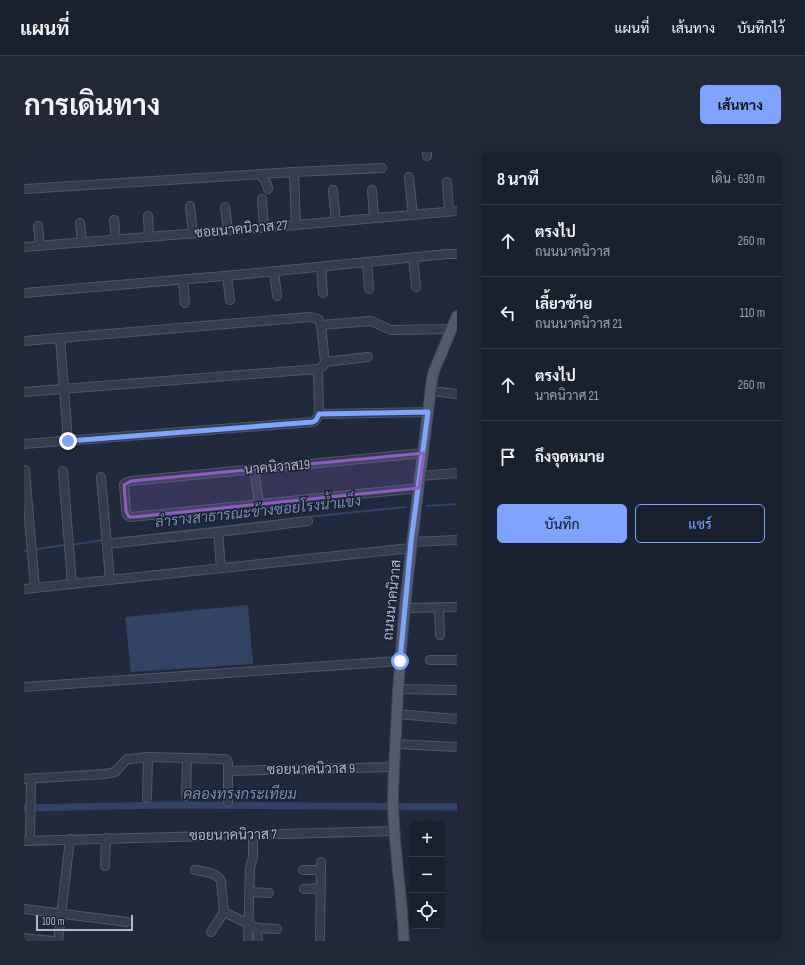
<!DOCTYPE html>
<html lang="th">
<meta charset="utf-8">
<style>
:root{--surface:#19202e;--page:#222836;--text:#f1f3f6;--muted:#9fa3aa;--line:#373e4a;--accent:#7ea4ff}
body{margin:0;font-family:"Sofia Sans Condensed",Sarabun,sans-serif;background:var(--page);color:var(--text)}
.controls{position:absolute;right:12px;bottom:12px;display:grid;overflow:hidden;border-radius:6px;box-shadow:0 4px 16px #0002}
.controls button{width:36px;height:36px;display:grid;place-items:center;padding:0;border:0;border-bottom:1px solid var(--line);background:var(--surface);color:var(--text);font:20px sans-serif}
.scale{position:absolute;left:12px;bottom:10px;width:97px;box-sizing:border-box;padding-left:4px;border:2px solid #b0b7c8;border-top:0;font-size:11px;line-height:14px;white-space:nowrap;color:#b0b7c8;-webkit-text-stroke:3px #1a2131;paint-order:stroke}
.stop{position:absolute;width:12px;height:12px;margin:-9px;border:3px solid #7ea4ff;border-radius:50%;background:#fff}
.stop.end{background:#7ea4ff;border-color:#fff;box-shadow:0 1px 4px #0008}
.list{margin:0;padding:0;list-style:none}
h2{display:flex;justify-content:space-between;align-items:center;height:52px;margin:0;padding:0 16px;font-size:17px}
h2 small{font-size:13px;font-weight:400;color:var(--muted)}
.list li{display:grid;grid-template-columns:26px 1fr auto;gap:12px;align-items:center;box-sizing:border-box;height:72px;padding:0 16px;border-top:1px solid var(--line)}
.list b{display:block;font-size:15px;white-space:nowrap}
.list p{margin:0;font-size:13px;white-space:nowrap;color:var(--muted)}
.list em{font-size:13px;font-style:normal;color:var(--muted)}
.actions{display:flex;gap:8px;padding:12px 16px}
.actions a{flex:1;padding:9px 0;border:1px solid var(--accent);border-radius:6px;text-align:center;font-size:14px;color:var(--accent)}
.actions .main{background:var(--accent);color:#111}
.icon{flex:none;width:22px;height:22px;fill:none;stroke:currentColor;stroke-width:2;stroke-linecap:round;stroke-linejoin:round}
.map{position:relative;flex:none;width:433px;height:789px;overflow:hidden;border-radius:6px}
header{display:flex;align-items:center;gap:24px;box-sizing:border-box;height:56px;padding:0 20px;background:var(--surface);border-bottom:1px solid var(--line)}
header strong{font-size:19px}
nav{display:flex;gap:22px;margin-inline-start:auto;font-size:14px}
.intro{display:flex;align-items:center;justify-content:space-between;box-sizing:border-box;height:96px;padding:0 24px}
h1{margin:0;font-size:28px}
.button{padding:10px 18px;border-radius:6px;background:var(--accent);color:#111;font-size:14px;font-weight:700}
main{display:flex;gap:24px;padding:0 24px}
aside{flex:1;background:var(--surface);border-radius:6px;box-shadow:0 4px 16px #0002}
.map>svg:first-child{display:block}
.water{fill:#334365}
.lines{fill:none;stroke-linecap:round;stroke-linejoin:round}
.stream{stroke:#334365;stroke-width:2}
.canal{stroke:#334365;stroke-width:7}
.minor-casing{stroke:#505767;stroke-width:10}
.major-casing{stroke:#3e4555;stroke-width:12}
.minor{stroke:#353c4d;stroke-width:8}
.major{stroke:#525b6d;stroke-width:10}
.route{stroke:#7ea4ff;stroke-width:5}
.marked{fill:#8e5dc2;fill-opacity:0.2;stroke:#8e5dc2;stroke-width:3;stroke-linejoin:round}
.labels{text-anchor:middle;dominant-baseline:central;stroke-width:3;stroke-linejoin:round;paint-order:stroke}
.street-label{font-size:14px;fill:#b0b7c8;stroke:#1a2131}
.water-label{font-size:15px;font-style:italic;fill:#758ab2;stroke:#1a2131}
</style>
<header>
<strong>แผนที่</strong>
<nav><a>แผนที่</a><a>เส้นทาง</a><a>บันทึกไว้</a></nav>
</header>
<div class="intro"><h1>การเดินทาง</h1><a class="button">เส้นทาง</a></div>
<main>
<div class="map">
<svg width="433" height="789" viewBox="0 0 433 789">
<rect width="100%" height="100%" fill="#212a3d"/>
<polygon class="water" points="224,453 229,512 107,520 101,465"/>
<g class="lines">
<g class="stream">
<polyline points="403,354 433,352"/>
<polyline points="283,365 382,355"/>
<polyline points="90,387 277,366"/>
<polyline points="47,393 79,388"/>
<polyline points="11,397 42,393"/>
<polyline points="0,399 6,398"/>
</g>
<polyline class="canal" points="0,656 141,653 433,655"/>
<g class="minor-casing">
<g id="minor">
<polyline points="403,0 403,4"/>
<polyline points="270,20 272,73"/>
<polyline points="236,22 243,32 244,37"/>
<polyline points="385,25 389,63"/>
<polyline points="423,30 425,59"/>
<polyline points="0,37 270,20 358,16"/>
<polyline points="309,38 312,70"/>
<polyline points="348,38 350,66"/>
<polyline points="238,47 240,76"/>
<polyline points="166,54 169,81"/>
<polyline points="201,55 204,78"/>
<polyline points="124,64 125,85"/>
<polyline points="90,68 92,87"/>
<polyline points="56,71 58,90"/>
<polyline points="14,74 16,93"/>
<polyline points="0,95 272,73 433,59"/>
<polyline points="389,105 392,135"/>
<polyline points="343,110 345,137"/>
<polyline points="297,115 299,141"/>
<polyline points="250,119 253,144"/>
<polyline points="203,124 206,148"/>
<polyline points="159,128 161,151"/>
<polyline points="0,141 223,122 423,102 433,102"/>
<polyline points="297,173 347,169 367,178 428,177"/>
<polyline points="36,186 44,289"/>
<polyline points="0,189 286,165 294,167 297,173 301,210 299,214 294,217 295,262 292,268 289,270 0,292"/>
<polyline points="301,210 344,205"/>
<polyline points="407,239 433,242"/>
<polyline points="0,240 294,217"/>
<polyline points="295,262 404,260"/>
<polyline points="230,317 235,351"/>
<polyline points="1,318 11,436"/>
<polyline points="39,319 48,432"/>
<polyline points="397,324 433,321"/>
<polyline points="77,325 86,428"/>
<polyline points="395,336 107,365 103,363 102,359 100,333 101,331 107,329 400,301"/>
<polyline points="194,380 197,416"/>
<polyline points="387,390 433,388"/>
<polyline points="83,392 194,380 284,369"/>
<polyline points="0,437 387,396"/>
<polyline points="415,455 416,483"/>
<polyline points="380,456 433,455"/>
<polyline points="406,508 433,508"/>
<polyline points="0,535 376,509"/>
<polyline points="374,537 433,538"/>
<polyline points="373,562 433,567"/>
<polyline points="372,592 433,595"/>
<polyline points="204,619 370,615"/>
<polyline points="0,627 81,622 91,620 103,607 106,607 124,605 200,607 203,608 204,611 204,650"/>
<polyline points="162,644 163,606"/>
<polyline points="123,646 124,605"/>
<polyline points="6,688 7,627"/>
<polyline points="0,689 371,679"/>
<polyline points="81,714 82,686"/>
<path d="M171,718C180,720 193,720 197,729L200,760L233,776L253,777"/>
<polyline points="279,718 297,718"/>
<polyline points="280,737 297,736"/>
<polyline points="225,740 245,741"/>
<polyline points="0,757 103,770"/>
<polyline points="233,776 234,789"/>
<polyline points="187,780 200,760"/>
<polyline points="0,786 29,789"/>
<polyline points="34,789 46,687"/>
<polyline points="224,789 226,716 229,705 229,683"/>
<polyline points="296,789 297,710"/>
</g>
</g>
<g class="major-casing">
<path id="major" d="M380,789C378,743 370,697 369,651C369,627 371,602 372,578C377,460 394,344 408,227L410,219L433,164"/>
</g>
<use href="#minor" class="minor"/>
<use href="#major" class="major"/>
</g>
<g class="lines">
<polyline class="route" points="44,289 289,270 292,268 295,262 404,260 387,390 376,509"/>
</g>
<path class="marked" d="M400,301L395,336L110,365H105L102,359L100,333L107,329Z"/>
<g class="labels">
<g class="street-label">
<text transform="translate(217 77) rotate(-5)">ซอยนาคนิวาส 27</text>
<text transform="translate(253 315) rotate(-5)">นาคนิวาส19</text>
<text transform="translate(368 448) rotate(-84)">ถนนนาคนิวาส</text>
<text transform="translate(287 617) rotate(-1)">ซอยนาคนิวาส 9</text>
<text transform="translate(209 683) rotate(-1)">ซอยนาคนิวาส 7</text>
</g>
<g class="water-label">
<text transform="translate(234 360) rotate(-6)">ลำรางสาธารณะข้างซอยโรงน้ำแข็ง</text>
<text x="216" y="642">คลองทรงกระเทียม</text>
</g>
</g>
</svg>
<div class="controls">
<button>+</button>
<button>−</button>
<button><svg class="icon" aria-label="locate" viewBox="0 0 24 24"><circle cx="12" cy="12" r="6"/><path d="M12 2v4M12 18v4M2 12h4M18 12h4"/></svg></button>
</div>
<div class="scale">100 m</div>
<div class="stop" style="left:376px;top:509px"></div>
<div class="stop end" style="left:44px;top:289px"></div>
</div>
<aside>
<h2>8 นาที<small>เดิน · 630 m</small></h2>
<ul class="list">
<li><svg class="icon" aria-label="ahead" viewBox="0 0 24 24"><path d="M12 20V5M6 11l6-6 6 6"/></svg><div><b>ตรงไป</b><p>ถนนนาคนิวาส</p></div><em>260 m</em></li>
<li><svg class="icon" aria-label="left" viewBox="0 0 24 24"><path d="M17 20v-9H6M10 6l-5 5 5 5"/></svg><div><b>เลี้ยวซ้าย</b><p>ถนนนาคนิวาส 21</p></div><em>110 m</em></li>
<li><svg class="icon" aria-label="ahead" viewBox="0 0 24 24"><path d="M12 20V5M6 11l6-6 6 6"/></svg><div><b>ตรงไป</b><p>นาคนิวาศ 21</p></div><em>260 m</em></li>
<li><svg class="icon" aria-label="arrive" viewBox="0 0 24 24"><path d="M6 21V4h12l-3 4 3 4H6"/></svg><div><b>ถึงจุดหมาย</b></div></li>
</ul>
<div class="actions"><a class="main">บันทึก</a><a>แชร์</a></div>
</aside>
</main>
